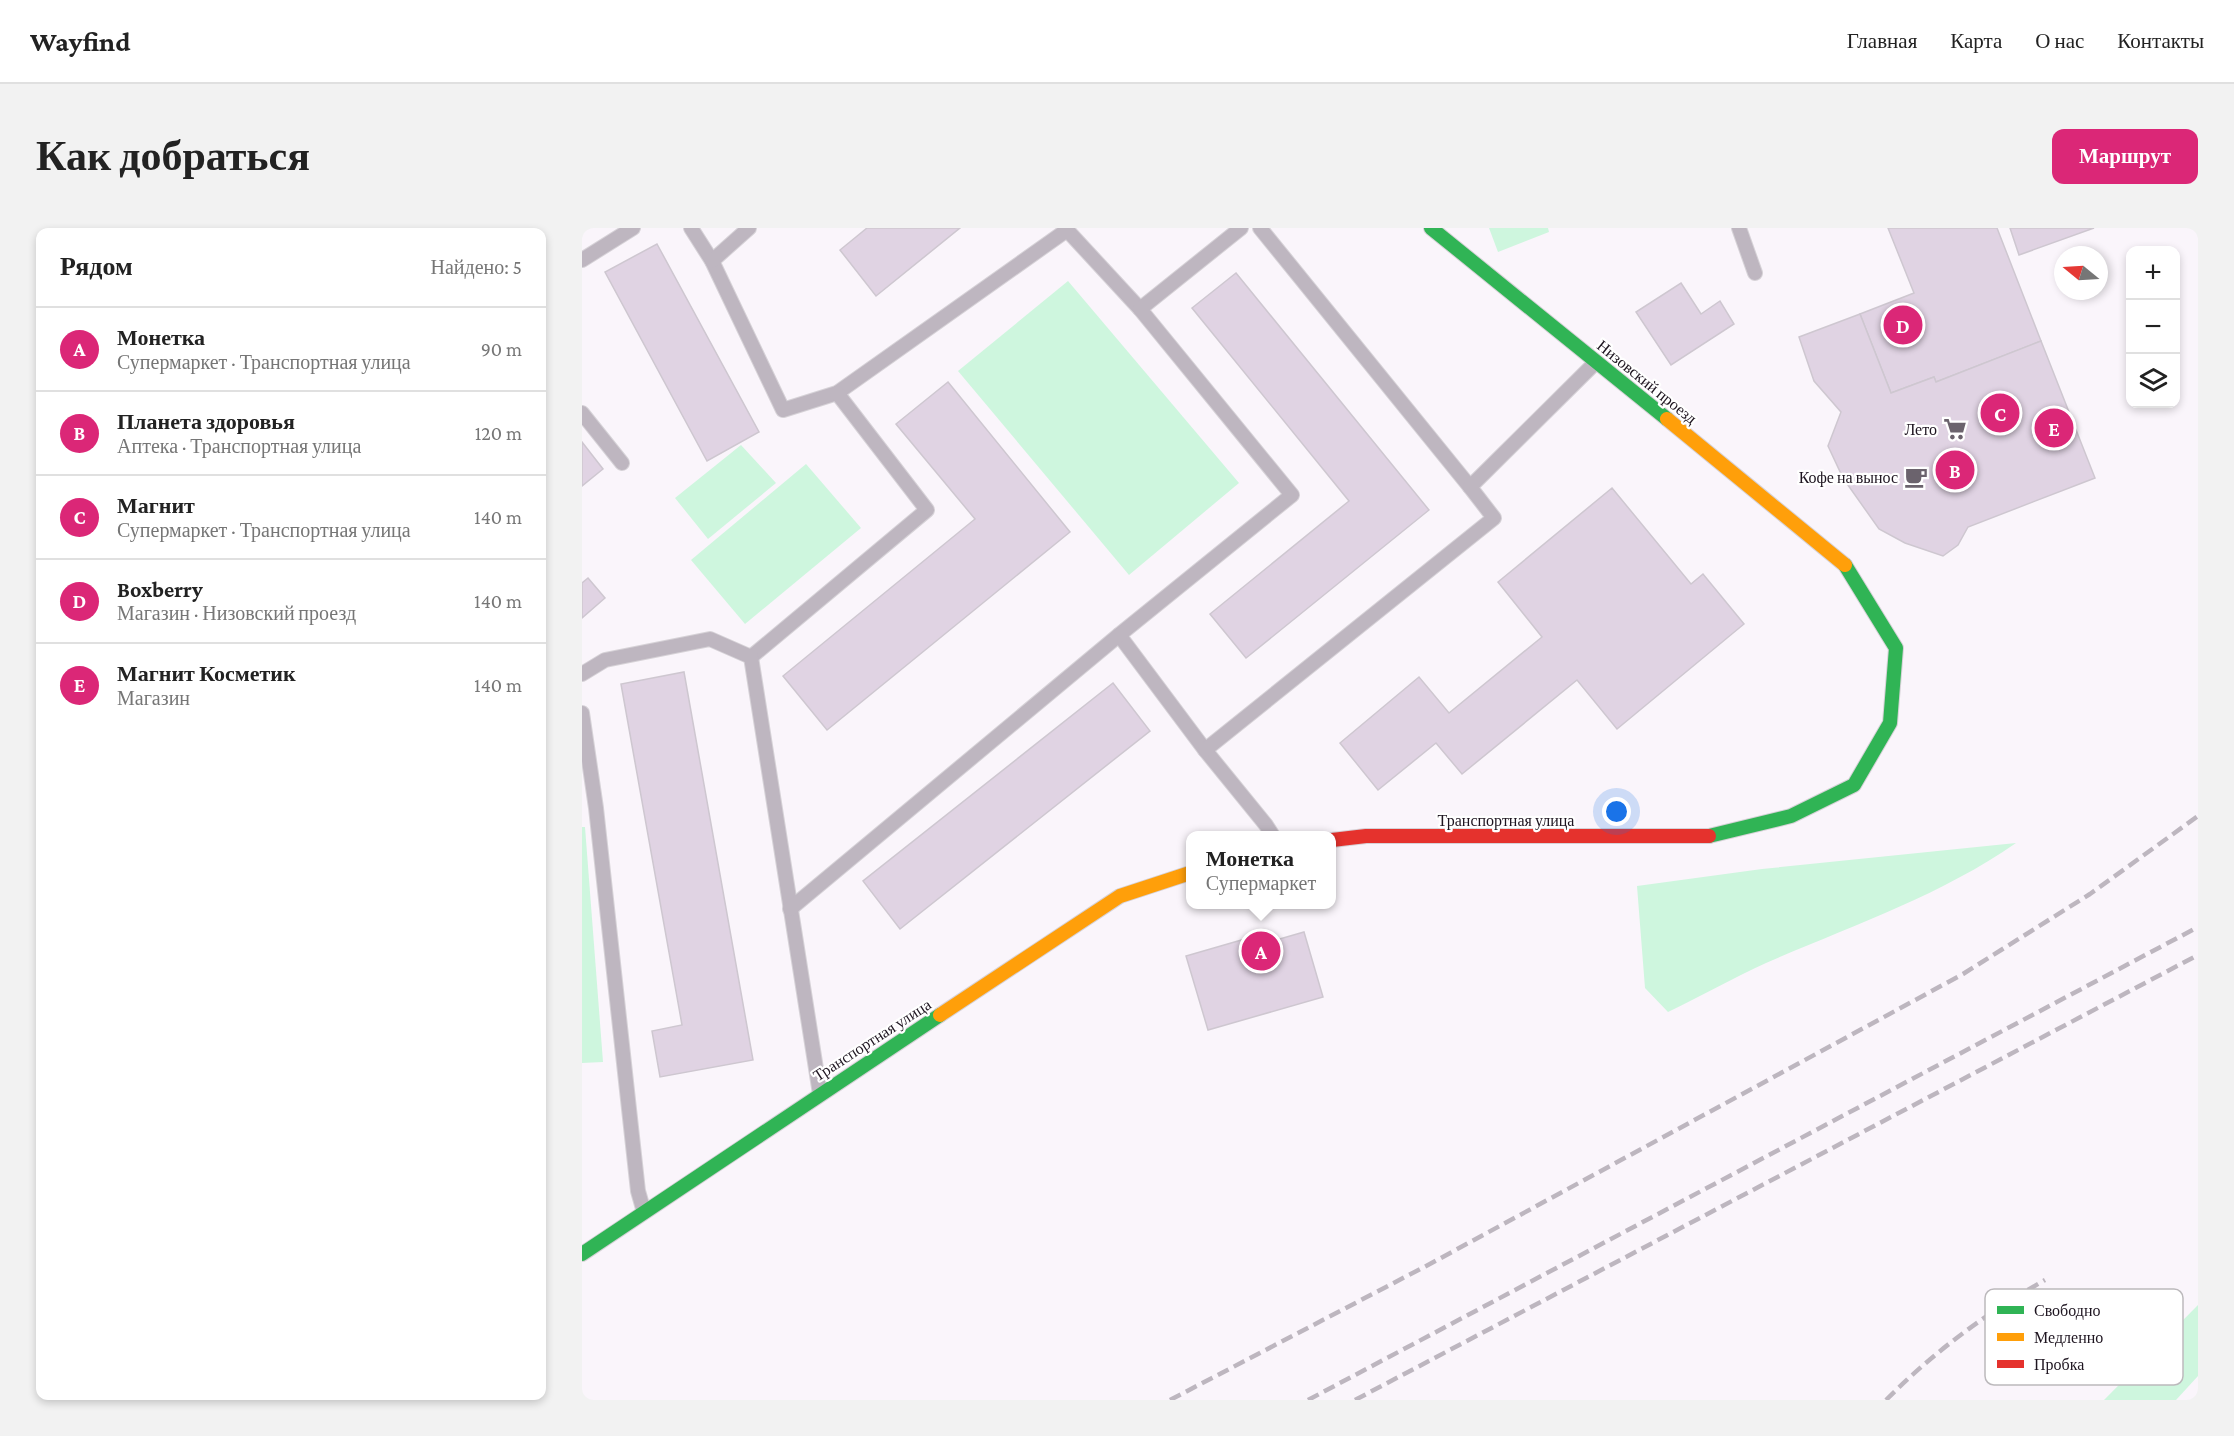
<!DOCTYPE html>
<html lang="ru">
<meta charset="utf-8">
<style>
:root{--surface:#fff;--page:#f2f2f2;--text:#222;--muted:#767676;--line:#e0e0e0;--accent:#db2777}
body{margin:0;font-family:"Crimson Pro",serif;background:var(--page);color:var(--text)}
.controls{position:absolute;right:18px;top:18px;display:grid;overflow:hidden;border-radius:12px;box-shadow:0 3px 9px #0003}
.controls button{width:54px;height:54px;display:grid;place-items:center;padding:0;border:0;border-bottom:2px solid var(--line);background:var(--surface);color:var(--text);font:30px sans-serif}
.compass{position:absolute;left:1472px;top:18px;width:54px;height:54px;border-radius:50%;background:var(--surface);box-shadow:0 3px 9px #0003;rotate:288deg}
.you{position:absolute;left:1035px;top:584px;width:21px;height:21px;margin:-15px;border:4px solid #fff;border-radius:50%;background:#1a73e8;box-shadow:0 0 0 9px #1a73e833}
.badge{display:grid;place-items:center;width:39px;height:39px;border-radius:50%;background:var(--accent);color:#fff;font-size:20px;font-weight:700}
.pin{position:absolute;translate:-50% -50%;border:3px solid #fff;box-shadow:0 2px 6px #0006}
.popup{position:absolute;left:604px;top:603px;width:150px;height:78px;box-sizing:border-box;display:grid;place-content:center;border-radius:12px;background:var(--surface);filter:drop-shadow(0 2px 4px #0005);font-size:20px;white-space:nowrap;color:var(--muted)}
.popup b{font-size:22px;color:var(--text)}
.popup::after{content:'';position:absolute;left:50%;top:100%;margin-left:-12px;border:12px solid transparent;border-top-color:var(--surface)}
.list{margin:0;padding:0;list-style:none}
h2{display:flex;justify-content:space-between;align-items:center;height:78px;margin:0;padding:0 24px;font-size:26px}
h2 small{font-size:20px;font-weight:400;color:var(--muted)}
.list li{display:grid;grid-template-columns:39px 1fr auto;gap:18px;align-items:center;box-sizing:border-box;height:84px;padding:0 24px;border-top:2px solid var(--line)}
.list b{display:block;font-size:22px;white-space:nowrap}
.list p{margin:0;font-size:20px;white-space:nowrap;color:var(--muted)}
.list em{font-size:20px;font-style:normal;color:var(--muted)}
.icon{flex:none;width:33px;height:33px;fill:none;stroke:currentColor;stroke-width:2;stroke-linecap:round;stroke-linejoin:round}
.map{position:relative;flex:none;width:1616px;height:1172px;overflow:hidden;border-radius:12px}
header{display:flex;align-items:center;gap:36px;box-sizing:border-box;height:84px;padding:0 30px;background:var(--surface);border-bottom:2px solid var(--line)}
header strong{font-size:28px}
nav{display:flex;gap:33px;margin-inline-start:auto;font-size:21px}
.intro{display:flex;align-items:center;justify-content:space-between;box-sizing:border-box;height:144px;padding:0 36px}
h1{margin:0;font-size:42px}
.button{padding:15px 27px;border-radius:12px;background:var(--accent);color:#fff;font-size:21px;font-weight:700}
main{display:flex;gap:36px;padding:0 36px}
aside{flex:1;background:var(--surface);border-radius:12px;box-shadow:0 3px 9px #0003}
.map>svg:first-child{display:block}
.green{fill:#cef6de}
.building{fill:#e0d3e3;stroke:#cec7d0;stroke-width:1.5}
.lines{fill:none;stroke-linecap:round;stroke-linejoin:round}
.lane-casing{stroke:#d6d2d7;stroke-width:16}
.fast-casing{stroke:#d6d2d7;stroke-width:16}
.slow-casing{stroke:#d6d2d7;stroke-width:16}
.jam-casing{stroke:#d6d2d7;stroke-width:16}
.lane{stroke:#beb6c0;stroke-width:14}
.fast{stroke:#30b455;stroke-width:14}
.slow{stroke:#ff9f0a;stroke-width:14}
.jam{stroke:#e5322d;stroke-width:14}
.rail{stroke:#bdb6bf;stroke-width:4.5;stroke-dasharray:12 6;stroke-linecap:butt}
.labels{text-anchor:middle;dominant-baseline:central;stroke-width:4.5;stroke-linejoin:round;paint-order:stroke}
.street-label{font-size:16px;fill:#1e1520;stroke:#fff}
.poi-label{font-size:16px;fill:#1e1520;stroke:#fff;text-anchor:end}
.key{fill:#fff;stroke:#bcb9bc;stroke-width:1.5}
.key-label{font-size:16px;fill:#1e1520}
</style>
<header>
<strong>Wayfind</strong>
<nav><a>Главная</a><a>Карта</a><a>О нас</a><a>Контакты</a></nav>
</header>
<div class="intro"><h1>Как добраться</h1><a class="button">Маршрут</a></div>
<main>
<aside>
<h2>Рядом<small>Найдено: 5</small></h2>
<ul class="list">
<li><span class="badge">A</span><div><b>Монетка</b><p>Супермаркет · Транспортная улица</p></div><em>90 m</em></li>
<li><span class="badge">B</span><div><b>Планета здоровья</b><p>Аптека · Транспортная улица</p></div><em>120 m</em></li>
<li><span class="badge">C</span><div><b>Магнит</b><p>Супермаркет · Транспортная улица</p></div><em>140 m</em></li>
<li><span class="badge">D</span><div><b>Boxberry</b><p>Магазин · Низовский проезд</p></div><em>140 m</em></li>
<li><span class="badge">E</span><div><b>Магнит Косметик</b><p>Магазин</p></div><em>140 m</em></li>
</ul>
</aside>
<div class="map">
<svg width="1616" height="1172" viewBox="0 0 1616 1172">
<rect width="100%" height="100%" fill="#faf5fb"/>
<g class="green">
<polygon points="907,0 966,0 967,4 916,24"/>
<polygon points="486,53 657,255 547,347 376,143"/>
<polygon points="159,217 194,255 126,311 93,270"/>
<polygon points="224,236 279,300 163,396 109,332"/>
<polygon points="0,599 3,599 21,834 0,835"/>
<path d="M1434,615C1358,668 1269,698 1184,735C1151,750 1119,768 1086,784L1063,760L1055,658L1180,641Z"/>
<polygon points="1616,1077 1616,1148 1594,1172 1522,1172"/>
</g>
<g class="building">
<polygon points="285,0 378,0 294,68 258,22"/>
<polygon points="1306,0 1415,0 1459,113 1354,154 1352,149 1309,165 1278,86 1332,65"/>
<polygon points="1428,0 1512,0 1437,27"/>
<polygon points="75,16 177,204 125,233 23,44"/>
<polygon points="654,45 847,282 664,430 628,386 767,273 610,80"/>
<polygon points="1099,55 1119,86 1138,73 1152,96 1089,137 1054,84"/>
<polygon points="1278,86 1309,165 1352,149 1354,154 1459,113 1513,250 1386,299 1376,317 1361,328 1323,315 1297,301 1261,250 1246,218 1259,184 1232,153 1217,109"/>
<polygon points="366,154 488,304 245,502 201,448 393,291 314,196"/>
<polygon points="0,214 21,241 0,258"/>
<polygon points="1030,260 1109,356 1121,346 1162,396 1035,501 995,452 880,546 854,515 796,562 758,515 837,449 867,485 960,409 916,354"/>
<polygon points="6,350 23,370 0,390 0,355"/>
<polygon points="102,444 171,832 78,849 70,803 100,797 39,456"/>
<polygon points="531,455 568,503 318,701 281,653"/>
<polygon points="722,704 741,769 626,802 604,728 663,711 666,720"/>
</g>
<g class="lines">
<g class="lane-casing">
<g id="lane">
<polyline points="109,0 130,33 201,182 255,165 485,2 558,81"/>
<polyline points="678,0 888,259"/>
<polyline points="1157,0 1173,45"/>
<polyline points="0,32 51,0"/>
<polyline points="130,33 167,0"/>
<polyline points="0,185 40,235"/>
<polyline points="537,407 623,522 684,597 691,608"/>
<polyline points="169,429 345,282 255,165"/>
<polyline points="0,446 23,432 128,411 169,429 238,866"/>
<polyline points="0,485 14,580 56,963 62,984"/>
<polyline points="623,522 912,290 888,259 1014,134"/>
<polyline points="208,681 537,407 710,267 558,81 659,0"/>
</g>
</g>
<g class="fast-casing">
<g id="fast">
<polyline points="849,0 1085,191"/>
<polyline points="1127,608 1209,588 1272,557 1308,495 1314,420 1263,337"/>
<polyline points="0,1026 358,787"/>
</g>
</g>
<g class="slow-casing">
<g id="slow">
<polyline points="1085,191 1263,337"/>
<polyline points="358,787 538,668 608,645"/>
</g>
</g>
<g class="jam-casing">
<polyline id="jam" points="750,612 784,608 1127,608"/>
</g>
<use href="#lane" class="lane"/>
<use href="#fast" class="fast"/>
<use href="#slow" class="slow"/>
<use href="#jam" class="jam"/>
<g class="rail">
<polyline points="588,1172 846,1037 1381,746 1508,666 1616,588"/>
<polyline points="726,1172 1616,699"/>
<polyline points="773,1172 1616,727"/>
<path d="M1304,1172C1353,1123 1403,1086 1463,1052"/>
</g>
</g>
<defs>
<g id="supermarket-bare" transform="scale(1.8)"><path d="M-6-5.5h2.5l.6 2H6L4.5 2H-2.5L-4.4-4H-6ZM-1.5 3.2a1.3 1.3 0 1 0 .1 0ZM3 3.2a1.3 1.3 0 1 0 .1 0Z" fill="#6b636d" stroke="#fff" stroke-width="2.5" paint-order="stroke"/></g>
<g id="cafe-bare" transform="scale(1.8)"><path d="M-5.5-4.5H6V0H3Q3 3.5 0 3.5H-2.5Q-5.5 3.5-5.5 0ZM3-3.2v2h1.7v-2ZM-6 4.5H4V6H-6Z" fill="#6b636d" stroke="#fff" stroke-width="2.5" paint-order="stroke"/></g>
</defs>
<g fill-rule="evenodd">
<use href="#supermarket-bare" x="1373" y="201"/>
<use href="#cafe-bare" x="1334" y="249"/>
</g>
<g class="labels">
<g class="street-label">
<text transform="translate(1065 154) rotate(39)">Низовский проезд</text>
<text x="924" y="592">Транспортная улица</text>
<text transform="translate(290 812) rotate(-33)">Транспортная улица</text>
</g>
<g class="poi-label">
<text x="1355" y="201">Лето</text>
<text x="1316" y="249">Кофе на вынос</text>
</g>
</g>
<rect x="1403" y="1061" width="198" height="96" rx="9" class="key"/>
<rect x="1415" y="1078" width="27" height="8" fill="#30b455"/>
<rect x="1415" y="1105" width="27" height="8" fill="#ff9f0a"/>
<rect x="1415" y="1132" width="27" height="8" fill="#e5322d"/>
<g class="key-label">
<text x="1452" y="1088">Свободно</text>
<text x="1452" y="1115">Медленно</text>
<text x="1452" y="1142">Пробка</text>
</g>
</svg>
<div class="controls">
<button>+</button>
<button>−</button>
<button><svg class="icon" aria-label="layers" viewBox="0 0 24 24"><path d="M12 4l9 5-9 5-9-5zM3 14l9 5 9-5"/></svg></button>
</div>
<svg class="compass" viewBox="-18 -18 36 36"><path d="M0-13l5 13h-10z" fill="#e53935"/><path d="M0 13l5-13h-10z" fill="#767676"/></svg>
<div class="you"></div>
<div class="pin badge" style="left:679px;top:723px">A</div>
<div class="popup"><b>Монетка</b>Супермаркет</div>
<div class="pin badge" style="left:1373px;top:242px">B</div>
<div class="pin badge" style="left:1418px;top:185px">C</div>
<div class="pin badge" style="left:1321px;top:97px">D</div>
<div class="pin badge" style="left:1472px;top:200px">E</div>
</div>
</main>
